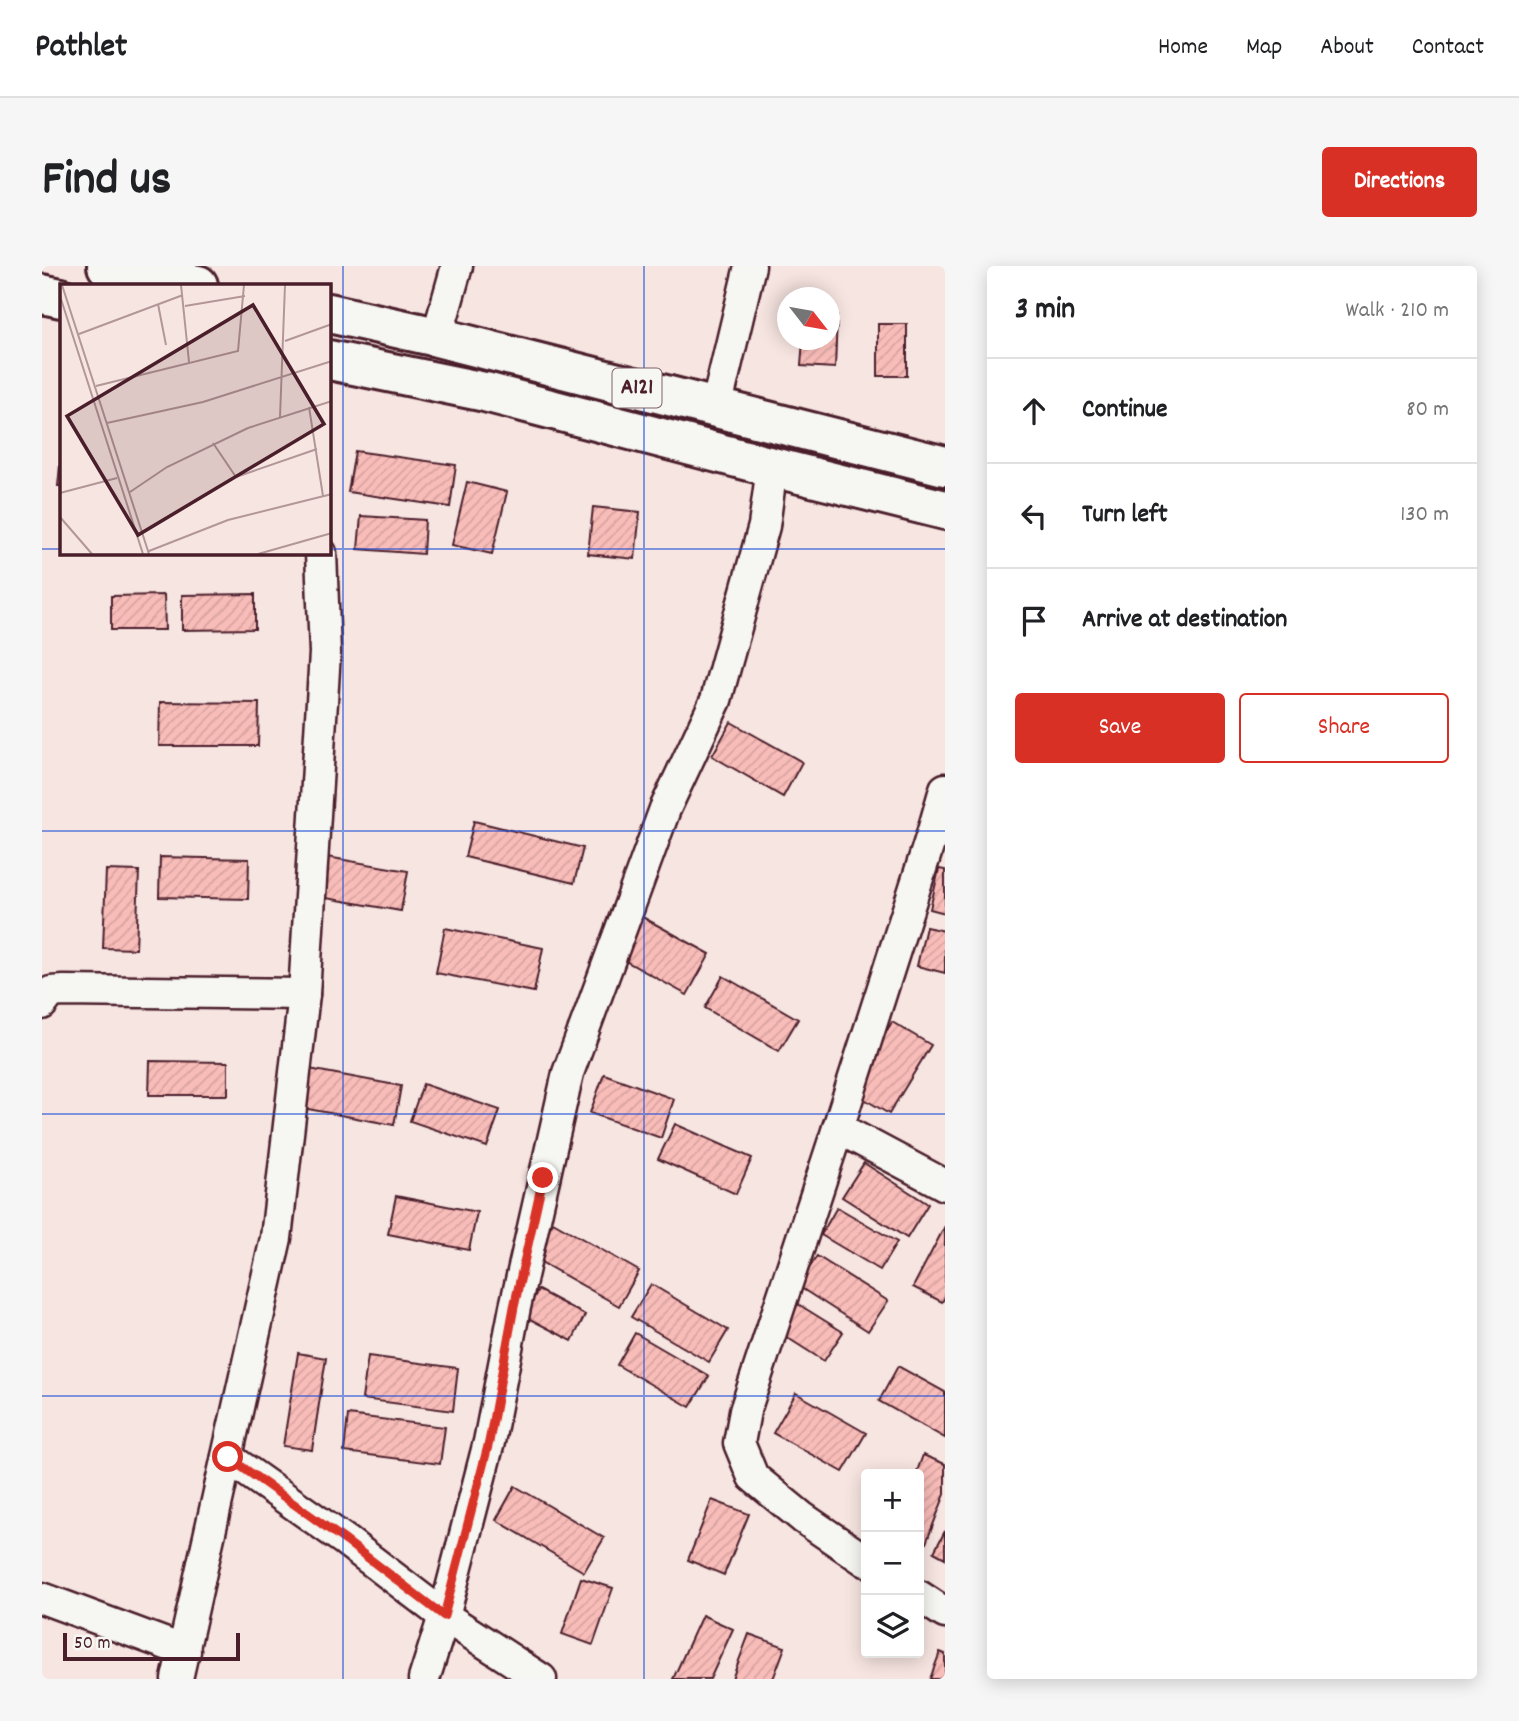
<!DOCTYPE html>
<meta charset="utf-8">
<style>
:root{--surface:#fff;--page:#f6f6f6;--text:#202124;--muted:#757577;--line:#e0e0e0;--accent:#d93025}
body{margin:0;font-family:Dekko,sans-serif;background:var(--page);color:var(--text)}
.controls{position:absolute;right:21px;bottom:21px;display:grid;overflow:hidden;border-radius:7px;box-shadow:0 4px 18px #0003}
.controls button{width:63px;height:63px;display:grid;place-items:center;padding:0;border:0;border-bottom:2px solid var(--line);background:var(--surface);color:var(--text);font:35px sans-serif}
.compass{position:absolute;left:735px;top:21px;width:63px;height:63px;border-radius:50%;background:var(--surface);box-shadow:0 4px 18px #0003;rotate:121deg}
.scale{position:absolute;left:21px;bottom:18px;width:177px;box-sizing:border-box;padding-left:7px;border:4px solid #4a1f2b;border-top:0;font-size:19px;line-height:24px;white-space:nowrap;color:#4a1f2b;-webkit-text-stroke:5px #f6f6f2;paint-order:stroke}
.stop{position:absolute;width:21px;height:21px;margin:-16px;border:5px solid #d93025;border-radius:50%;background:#fff}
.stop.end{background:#d93025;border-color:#fff;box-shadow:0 2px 7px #0008}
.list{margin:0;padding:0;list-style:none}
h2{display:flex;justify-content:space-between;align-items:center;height:91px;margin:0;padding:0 28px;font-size:30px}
h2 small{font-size:23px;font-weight:400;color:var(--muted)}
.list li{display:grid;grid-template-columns:46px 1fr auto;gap:21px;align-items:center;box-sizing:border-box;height:105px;padding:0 28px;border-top:2px solid var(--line)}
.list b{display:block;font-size:26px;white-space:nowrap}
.list em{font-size:23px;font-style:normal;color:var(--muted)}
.actions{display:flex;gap:14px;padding:21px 28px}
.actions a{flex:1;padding:16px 0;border:2px solid var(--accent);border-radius:7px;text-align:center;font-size:24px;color:var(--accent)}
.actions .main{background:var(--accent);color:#fff}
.icon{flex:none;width:38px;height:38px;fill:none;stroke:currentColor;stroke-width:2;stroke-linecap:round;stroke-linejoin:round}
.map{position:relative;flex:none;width:903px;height:1413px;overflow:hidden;border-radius:7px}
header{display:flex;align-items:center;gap:42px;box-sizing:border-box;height:98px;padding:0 35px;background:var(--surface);border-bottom:2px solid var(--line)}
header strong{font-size:33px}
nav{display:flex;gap:38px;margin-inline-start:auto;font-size:24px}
.intro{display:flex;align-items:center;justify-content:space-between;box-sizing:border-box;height:168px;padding:0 42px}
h1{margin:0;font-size:49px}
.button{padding:18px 32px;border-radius:7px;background:var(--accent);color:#fff;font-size:24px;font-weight:700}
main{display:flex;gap:42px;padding:0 42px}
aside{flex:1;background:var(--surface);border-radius:7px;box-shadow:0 4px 18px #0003}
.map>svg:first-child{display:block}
.building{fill:url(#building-hatch);stroke:#4a1f2b;stroke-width:2}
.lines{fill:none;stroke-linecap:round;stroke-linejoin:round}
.minor-casing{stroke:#4a1f2b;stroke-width:35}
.highway-casing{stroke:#4a1f2b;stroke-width:44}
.minor{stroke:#f6f6f2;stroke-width:30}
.highway{stroke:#f6f6f2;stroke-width:38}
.route{stroke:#d93025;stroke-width:9}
.grid{fill:none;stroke:#1d4ed8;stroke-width:2;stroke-opacity:0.55}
.labels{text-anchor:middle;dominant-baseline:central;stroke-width:5;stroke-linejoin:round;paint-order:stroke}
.shield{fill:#f6f6f2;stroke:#7e6067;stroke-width:2}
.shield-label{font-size:23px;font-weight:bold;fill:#4a1f2b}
.inset-road{fill:none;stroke:#b29698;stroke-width:2}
.view{fill:#4a1f2b;fill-opacity:0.15;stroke:#4a1f2b;stroke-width:3.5}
.inset-edge{fill:none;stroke:#4a1f2b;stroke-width:3.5}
</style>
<header>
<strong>Pathlet</strong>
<nav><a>Home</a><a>Map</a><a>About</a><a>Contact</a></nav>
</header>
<div class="intro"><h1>Find us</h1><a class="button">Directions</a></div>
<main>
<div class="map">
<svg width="903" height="1413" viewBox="0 0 903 1413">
<defs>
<pattern id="building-hatch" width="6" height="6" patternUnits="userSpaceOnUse" patternTransform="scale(1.75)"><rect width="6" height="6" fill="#f9bdb9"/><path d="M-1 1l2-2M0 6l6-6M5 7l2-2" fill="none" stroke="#d7a29f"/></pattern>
</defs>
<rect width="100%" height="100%" fill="#f7e5e1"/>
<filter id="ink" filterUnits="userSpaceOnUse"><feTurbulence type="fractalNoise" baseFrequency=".0143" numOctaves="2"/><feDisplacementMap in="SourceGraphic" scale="14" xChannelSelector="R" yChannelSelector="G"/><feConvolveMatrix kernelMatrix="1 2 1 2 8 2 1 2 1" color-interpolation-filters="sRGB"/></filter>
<g filter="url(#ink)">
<g class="building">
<polygon points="788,50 795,50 793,102 759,100 761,74 788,74"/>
<rect x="836" y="58" width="29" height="52"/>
<polygon points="313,185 414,199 408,241 306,226"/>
<polygon points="19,189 19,220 16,220"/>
<polygon points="425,216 465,226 450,288 410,279"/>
<polygon points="551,241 598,246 593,293 546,288"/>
<polygon points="319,250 383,254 381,288 316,283"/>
<polygon points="213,328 213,363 140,364 140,329"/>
<polygon points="122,329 123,364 69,364 69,330"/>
<polygon points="118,436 217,437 216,480 117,480"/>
<polygon points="689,456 760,496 741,531 670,490"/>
<polygon points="432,555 541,582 532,617 423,591"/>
<polygon points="118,591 207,593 206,633 117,631"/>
<polygon points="285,591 366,605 359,645 278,631"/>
<polygon points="897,603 903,604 903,647 888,643"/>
<polygon points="64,604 97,605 94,683 61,682"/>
<polygon points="593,647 668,688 645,729 571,688"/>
<polygon points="884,661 903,665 903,707 875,700"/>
<polygon points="403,662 501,682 492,726 394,707"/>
<polygon points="681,710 756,753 737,785 663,742"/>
<polygon points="850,756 889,779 847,848 809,825"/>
<polygon points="108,795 186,796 186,829 107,829"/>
<polygon points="262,802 359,820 352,859 255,841"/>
<polygon points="562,808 632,833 619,872 548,847"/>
<polygon points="381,818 458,844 445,881 368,855"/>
<polygon points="633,858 710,892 694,928 616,893"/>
<polygon points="822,897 886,938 865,972 800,931"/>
<polygon points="354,930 435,946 427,984 346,968"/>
<polygon points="795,941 855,976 838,1004 779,969"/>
<polygon points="511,956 597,1005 577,1040 490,991"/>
<polygon points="903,960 903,1031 900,1036 871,1021"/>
<polygon points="775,990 846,1035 826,1065 756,1020"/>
<polygon points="609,1018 686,1064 667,1096 589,1051"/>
<polygon points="496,1024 543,1049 530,1075 482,1050"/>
<polygon points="756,1038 801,1066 782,1095 738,1067"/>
<polygon points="593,1067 667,1110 648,1141 575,1099"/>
<polygon points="256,1087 284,1092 270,1184 241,1180"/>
<polygon points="326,1090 416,1102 411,1145 320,1133"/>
<polygon points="856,1100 903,1126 903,1172 837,1135"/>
<polygon points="754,1127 824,1167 801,1206 731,1167"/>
<polygon points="306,1149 403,1161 398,1198 302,1186"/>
<polygon points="881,1189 903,1198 903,1228 879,1290 877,1290 877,1208 874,1208"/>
<polygon points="473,1220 562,1272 542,1306 454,1254"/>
<polygon points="670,1234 707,1248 682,1309 646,1294"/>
<polygon points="903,1265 903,1292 892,1286"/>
<polygon points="539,1312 571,1322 551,1379 520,1368"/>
<polygon points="660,1349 691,1363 668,1413 631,1413"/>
<polygon points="707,1368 743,1381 731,1413 690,1413"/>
<polygon points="898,1386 903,1388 903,1413 888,1413"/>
</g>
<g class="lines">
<g class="minor-casing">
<g id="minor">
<polyline points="395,71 415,0"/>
<polyline points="674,142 708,0"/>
<polyline points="0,738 9,726 22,725 262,728"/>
<polyline points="796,862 903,919"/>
<polyline points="185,1191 304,1275 402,1350 499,1413"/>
<polyline points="824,1295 761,1252 711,1211 697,1177 703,1145 796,862 891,565 903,523"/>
<polyline points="877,1330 903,1347"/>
<polyline points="0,1332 143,1385"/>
<polyline points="135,1413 234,972 262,728 283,387 279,287"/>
<polyline points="382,1413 402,1350 447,1176 473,1041 526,807 623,543 674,434 722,260 730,201"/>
</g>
</g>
<g class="highway-casing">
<g id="highway">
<polyline points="65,0 156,19"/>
<polyline points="0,28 19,32"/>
<polyline points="287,47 395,71 903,200"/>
<polyline points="287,94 443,126 730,201 903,244"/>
</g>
</g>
<use href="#minor" class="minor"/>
<use href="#highway" class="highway"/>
</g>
</g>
<g class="lines" filter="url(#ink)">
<polyline class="route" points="186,1191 304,1275 402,1350 447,1176 472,1041 501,912"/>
</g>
<path class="grid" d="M301,0V1413M602,0V1413M0,283H19M287,283H903M0,565H903M0,848H903M0,1130H903"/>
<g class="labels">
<rect class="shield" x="570.5" y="102.5" width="49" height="39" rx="5"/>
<g class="shield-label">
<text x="595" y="122">A121</text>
</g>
</g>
<g transform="translate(18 18)">
<rect width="271" height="271" fill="#f7e5e1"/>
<path class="inset-road" d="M2,1L89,270M121,1L129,78M0,12L83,270M98,20L106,61M125,22L185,12M19,50L123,11M225,57L272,40M36,102L178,67L184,1M249,123L263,212M220,133L225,1M47,139L143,118L272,77M153,159L176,193L257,165M70,208L107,183L188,144L272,117M0,209L57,194M0,233L32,270M89,267L168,236L272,210M198,270L272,249"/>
<path class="view" d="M193,21L264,140L78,251L7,132Z"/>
<rect width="271" height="271" class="inset-edge"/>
</g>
</svg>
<div class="controls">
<button>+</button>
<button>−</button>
<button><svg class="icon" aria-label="layers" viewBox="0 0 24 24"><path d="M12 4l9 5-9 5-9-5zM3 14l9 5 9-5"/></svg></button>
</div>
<svg class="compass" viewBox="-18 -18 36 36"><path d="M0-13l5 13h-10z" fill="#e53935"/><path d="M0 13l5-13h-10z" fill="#757577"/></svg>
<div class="scale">50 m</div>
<div class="stop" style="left:186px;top:1191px"></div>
<div class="stop end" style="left:501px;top:912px"></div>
</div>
<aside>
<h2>3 min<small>Walk · 210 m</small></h2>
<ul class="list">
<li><svg class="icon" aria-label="ahead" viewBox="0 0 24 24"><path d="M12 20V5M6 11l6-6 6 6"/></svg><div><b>Continue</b></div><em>80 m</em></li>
<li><svg class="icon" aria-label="left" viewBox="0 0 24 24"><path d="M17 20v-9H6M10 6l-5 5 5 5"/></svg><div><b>Turn left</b></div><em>130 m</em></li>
<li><svg class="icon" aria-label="arrive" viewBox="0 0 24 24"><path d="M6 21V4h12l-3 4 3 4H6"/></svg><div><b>Arrive at destination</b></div></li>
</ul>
<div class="actions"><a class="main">Save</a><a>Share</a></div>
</aside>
</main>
